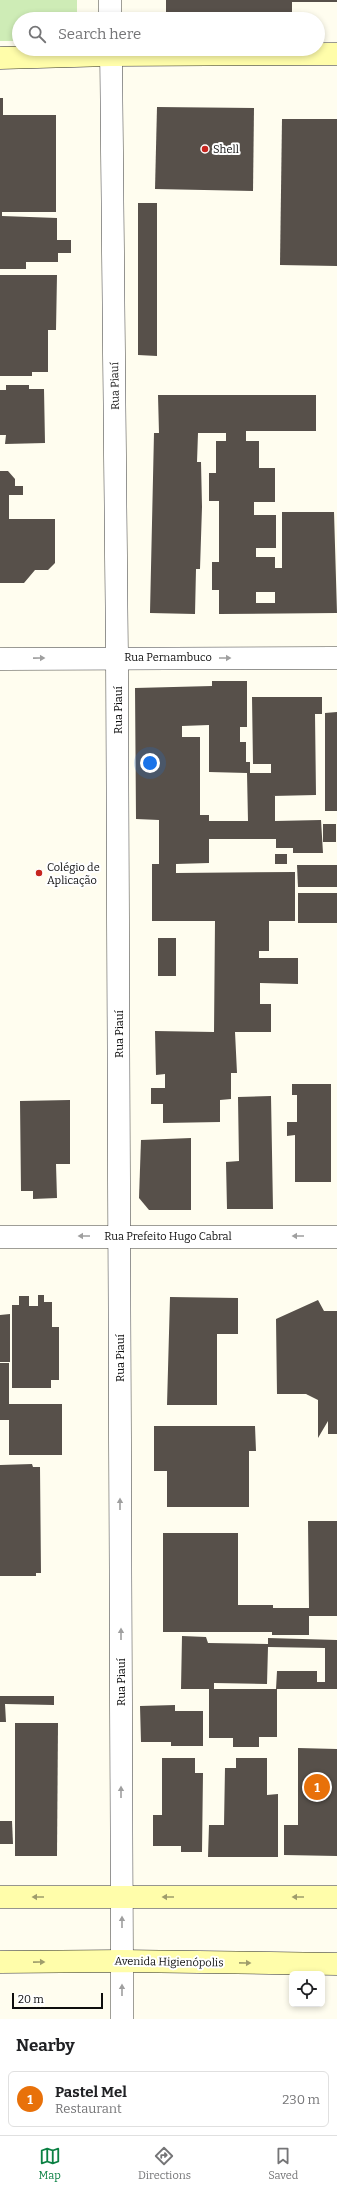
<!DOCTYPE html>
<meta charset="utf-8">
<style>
:root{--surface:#fff;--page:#f6f6f6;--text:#202124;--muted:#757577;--line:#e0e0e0;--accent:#0b8043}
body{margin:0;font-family:Bitter,serif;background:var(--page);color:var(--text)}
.controls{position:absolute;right:12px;bottom:12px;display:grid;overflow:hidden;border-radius:6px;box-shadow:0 2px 6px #0003}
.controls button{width:36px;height:36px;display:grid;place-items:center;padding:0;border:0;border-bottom:1px solid var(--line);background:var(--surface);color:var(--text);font:20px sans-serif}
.scale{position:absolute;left:12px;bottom:10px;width:91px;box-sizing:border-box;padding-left:4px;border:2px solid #0e0e0e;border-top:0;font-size:11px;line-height:14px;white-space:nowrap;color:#0e0e0e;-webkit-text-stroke:3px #fff;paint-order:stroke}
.you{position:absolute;left:150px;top:763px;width:14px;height:14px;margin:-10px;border:3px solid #fff;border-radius:50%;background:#1a73e8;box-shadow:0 0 0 6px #1a73e833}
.badge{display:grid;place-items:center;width:26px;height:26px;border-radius:50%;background:var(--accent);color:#fff;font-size:13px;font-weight:700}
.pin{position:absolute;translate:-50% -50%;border:2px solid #fff;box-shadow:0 1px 4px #0006}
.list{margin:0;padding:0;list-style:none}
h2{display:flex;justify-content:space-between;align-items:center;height:52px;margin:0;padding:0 16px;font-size:17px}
h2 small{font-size:13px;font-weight:400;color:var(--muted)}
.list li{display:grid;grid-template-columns:26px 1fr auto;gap:12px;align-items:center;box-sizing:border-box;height:56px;margin:0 8px 8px;padding:0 8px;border:1px solid var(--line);border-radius:6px}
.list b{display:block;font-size:15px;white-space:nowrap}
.list p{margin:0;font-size:13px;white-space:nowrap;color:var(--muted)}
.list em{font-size:13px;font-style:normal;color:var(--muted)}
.icon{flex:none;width:22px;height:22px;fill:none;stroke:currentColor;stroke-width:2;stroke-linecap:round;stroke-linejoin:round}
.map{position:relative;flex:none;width:337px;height:2019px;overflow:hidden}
.search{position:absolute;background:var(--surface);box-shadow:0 2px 6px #0003;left:12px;right:12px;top:12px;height:44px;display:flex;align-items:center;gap:10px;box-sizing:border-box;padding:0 14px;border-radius:22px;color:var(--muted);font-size:15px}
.sheet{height:116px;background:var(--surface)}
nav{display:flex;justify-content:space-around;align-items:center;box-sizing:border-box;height:56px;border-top:1px solid var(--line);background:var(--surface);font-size:11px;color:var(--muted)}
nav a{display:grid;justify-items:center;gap:2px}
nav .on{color:var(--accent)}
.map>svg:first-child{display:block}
.green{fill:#ceecb6}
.building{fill:#57504a;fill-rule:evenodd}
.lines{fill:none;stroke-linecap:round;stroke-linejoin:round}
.minor-casing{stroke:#414141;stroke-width:23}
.tertiary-casing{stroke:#414141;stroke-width:23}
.secondary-casing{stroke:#303030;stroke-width:23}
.minor{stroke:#fff;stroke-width:22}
.tertiary{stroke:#fff;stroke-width:22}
.secondary{stroke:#fffdaa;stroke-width:22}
.oneway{fill:#9f9f9f}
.oneway2{fill:#9f9d6c}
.poi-dot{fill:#c6251f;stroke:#fff;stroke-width:1.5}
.labels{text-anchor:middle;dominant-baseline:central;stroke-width:4;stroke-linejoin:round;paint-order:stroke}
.poi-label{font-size:11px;fill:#0e0e0e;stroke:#fff;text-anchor:start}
.street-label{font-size:11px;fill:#0e0e0e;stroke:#fff}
</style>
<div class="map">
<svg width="337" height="2019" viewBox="0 0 337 2019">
<rect width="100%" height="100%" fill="#fffdef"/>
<polygon class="green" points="0,0 77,0 77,19 19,19 19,41 0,41"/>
<g class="building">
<polygon points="166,0 337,0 337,2 292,2 292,19 166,19"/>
<polygon points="0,98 3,98 3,115 56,115 56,212 2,212 2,216 57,218 57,240 71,240 71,253 58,253 58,262 26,262 26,269 0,269"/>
<polygon points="157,107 254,108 253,191 155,189"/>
<polygon points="282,119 337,119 337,266 280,265"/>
<polygon points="138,203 157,203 157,356 138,355"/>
<polygon points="0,275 57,275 56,330 48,330 48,372 32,372 32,376 0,376"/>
<polygon points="6,385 29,385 29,389 44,389 45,443 5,444 6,435 0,435 0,390 6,390"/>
<path d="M158,395H316V431H246V441H259V468H275V502H254V515H276V548H256V557H275V568H282V512H334L337,613L219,614V590H212V562H219V501H209V473H216V441H226V433H198L197,462H201L202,507L200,569H196L195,614L150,613L154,433H159ZM256,592H275V603H256Z"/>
<polygon points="0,471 8,471 15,479 15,486 23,486 23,495 9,495 9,519 55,519 55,563 48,570 35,570 24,583 0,583"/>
<path d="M212,681H247V727H240V742H246V762H250V773H271V764H253L252,697H322V714H315L316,795L272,796H275V821L321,820L323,853H293V848H276V839H209V863L176,864V873L295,872V921H269V951H259V958H298V984L260,983V1004H271V1032H235L237,1073H231V1099L220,1100V1122L163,1123V1104H151V1088H165V1074L156,1075L155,1031L214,1032L215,921H152V864H159V820L136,819L135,688L212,686ZM209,725V772L247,773L248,821H209V815H200V737H182V726Z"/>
<polygon points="337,712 337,811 325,811 325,713"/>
<rect x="323" y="824" width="13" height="18"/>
<rect x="275" y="854" width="12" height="10"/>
<polygon points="297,865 337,865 337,887 298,887"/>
<rect x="298" y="893" width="39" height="30"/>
<rect x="158" y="938" width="18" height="38"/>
<polygon points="292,1084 331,1084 331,1182 295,1182 295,1135 287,1136 287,1122 297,1122 297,1095 292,1095"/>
<polygon points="271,1096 273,1209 227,1209 226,1162 239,1161 238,1097"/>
<polygon points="70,1100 70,1164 56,1164 57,1198 33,1199 33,1191 21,1191 20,1101"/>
<polygon points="191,1138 191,1210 149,1210 139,1198 141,1140"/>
<polygon points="38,1295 44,1295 44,1302 52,1302 52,1327 59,1327 59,1380 51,1380 51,1388 12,1388 12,1305 19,1305 19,1296 29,1296 29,1306 38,1306"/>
<polygon points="170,1297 238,1298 238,1334 217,1334 217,1405 167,1405"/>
<polygon points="318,1300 324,1311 337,1311 337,1434 328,1434 328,1421 318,1438 318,1400 306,1394 277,1394 276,1319"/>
<polygon points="10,1314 10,1362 0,1362 0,1315"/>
<polygon points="0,1363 9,1363 9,1404 62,1404 62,1455 9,1455 9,1420 0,1420"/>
<polygon points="154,1426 255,1426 256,1451 249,1451 249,1507 167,1507 167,1471 154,1471"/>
<polygon points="32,1464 33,1467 40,1467 41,1573 36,1573 36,1576 0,1576 0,1465"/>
<polygon points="308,1521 337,1521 337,1616 309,1616 309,1635 272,1635 272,1632 163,1632 163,1533 238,1533 238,1605 273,1605 273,1608 309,1608"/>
<path d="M182,1636L206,1637L208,1643L268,1644V1638L337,1640V1689H277V1737H259V1747H233V1738H209V1689H181ZM268,1647L325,1648V1682H317V1671H277L276,1689H214V1683L267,1684Z"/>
<polygon points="0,1696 54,1696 54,1705 5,1704 6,1722 0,1722"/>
<polygon points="175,1705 175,1711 203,1711 203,1746 171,1746 171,1742 141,1742 140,1706"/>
<polygon points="15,1723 58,1723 57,1856 15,1856"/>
<polygon points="298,1748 337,1749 337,1856 284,1855 284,1825 298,1825"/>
<polygon points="162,1758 195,1758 195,1773 203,1773 202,1852 181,1852 181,1846 153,1846 153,1815 162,1815"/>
<polygon points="236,1758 267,1758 267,1795 278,1794 278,1857 208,1857 209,1825 224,1825 225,1768 236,1768"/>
<polygon points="0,1821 12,1821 13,1844 0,1844"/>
</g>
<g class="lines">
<g class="minor-casing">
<polyline id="minor" points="122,2019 122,1961"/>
</g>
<g class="tertiary-casing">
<g id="tertiary">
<polyline points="110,0 110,19"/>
<polyline points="111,49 117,657 122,1961"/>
<polyline points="0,659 337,658"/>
<polyline points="0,1237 337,1237"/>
</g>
</g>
<g class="secondary-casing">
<g id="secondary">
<polyline points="0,58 111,55 337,54"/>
<polyline points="0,1897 337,1897"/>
<polyline points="0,1962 122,1961 337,1964"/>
</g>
</g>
<use href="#minor" class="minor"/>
<use href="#tertiary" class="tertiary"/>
<use href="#secondary" class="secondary"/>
</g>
<defs><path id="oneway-solid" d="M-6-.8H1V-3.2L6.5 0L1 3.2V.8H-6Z"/></defs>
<g class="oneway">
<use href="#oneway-solid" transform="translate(39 658) rotate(-1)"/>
<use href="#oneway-solid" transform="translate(225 658)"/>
<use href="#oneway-solid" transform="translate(84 1236) rotate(180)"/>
<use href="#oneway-solid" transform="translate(298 1236) rotate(-180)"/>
<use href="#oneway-solid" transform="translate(120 1504) rotate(-90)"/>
<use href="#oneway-solid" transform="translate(121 1634) rotate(-90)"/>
<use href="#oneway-solid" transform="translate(121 1792) rotate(-90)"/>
<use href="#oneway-solid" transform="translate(122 1922) rotate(-90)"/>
<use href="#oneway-solid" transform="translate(122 1990) rotate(-90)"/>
</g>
<g class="oneway2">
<use href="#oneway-solid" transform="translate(38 1897) rotate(-180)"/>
<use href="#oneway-solid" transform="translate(168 1897) rotate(180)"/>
<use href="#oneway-solid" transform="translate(298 1897) rotate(180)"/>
<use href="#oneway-solid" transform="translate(39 1962) rotate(-1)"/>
<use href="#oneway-solid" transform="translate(245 1963) rotate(1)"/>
</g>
<g class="poi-dot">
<circle cx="205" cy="149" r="4"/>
<circle cx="39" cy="873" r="4"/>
</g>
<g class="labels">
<g class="poi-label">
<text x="213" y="149">Shell</text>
<text x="47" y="867">Colégio de<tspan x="47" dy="13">Aplicação</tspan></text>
</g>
<g class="street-label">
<text transform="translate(115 386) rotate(-91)">Rua Piauí</text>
<text x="168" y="657">Rua Pernambuco</text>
<text transform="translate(118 710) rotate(-90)">Rua Piauí</text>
<text transform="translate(119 1034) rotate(-90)">Rua Piauí</text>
<text x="168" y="1236">Rua Prefeito Hugo Cabral</text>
<text transform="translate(120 1358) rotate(-90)">Rua Piauí</text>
<text transform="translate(121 1682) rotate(-90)">Rua Piauí</text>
<text transform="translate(169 1962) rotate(1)">Avenida Higienópolis</text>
</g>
</g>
</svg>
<div class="controls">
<button><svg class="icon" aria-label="locate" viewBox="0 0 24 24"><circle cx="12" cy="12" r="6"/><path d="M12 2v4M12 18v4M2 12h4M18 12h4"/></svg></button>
</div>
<div class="scale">20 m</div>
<div class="you"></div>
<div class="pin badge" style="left:317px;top:1787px;background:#e8710a">1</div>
<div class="search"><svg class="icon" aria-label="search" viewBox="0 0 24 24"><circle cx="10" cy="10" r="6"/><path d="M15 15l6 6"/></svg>Search here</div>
</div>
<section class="sheet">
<h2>Nearby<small></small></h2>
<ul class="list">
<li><span class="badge" style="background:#e8710a">1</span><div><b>Pastel Mel</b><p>Restaurant</p></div><em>230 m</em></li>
</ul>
</section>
<nav>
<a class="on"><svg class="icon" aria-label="map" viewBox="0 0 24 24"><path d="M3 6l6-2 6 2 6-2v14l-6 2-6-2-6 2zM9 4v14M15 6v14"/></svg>Map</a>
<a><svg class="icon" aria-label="directions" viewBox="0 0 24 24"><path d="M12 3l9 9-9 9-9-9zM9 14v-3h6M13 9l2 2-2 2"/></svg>Directions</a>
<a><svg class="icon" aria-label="saved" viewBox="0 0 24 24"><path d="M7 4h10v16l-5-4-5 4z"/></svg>Saved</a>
</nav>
